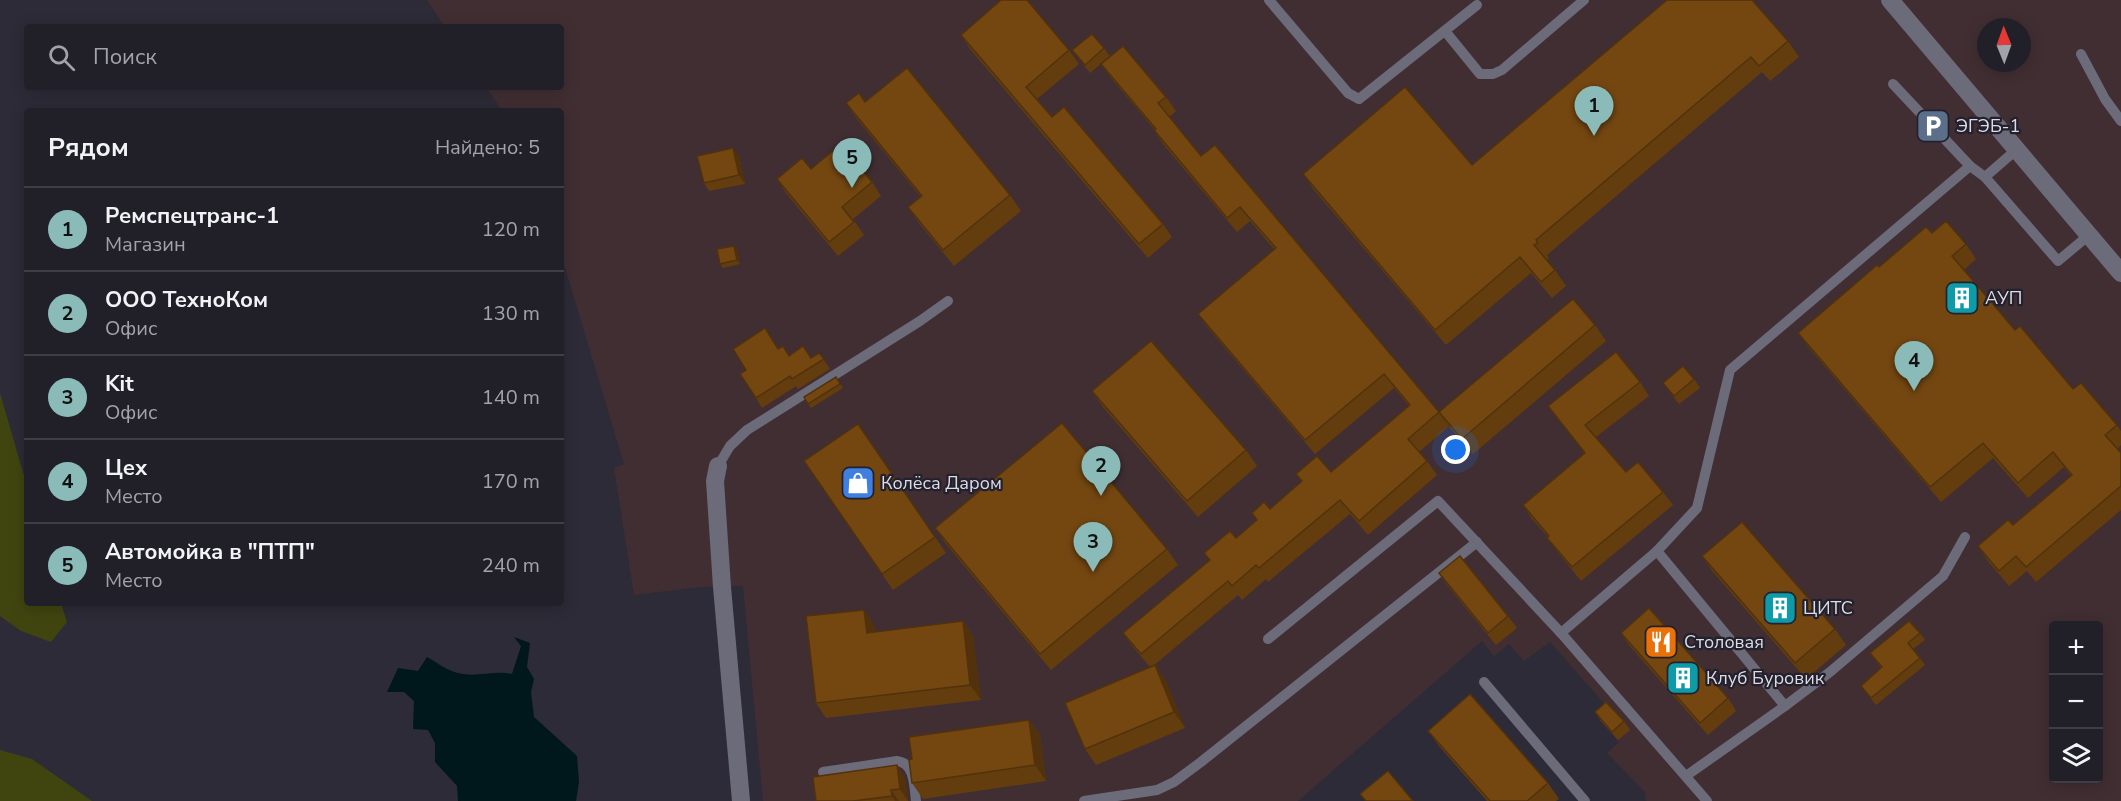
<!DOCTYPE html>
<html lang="ru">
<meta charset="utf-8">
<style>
:root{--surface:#212029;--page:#2d2d35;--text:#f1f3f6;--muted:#a2a3a8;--line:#3e3e46;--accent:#8bbbb9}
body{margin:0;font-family:"Nunito Sans",sans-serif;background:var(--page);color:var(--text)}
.controls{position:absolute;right:18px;bottom:18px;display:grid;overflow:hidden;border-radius:6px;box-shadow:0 3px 15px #0003}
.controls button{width:54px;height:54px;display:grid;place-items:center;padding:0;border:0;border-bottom:2px solid var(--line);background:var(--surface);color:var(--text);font:30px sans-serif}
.compass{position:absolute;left:1977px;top:18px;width:54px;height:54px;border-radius:50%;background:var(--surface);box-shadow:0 3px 15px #0003;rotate:359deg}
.you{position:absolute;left:1456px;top:450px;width:21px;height:21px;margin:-15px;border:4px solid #fff;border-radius:50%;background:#1a73e8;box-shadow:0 0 0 9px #1a73e833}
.badge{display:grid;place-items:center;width:39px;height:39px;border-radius:50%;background:var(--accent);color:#111;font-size:20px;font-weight:700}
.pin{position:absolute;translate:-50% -50px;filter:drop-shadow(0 2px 3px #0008)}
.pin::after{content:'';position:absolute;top:32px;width:21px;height:18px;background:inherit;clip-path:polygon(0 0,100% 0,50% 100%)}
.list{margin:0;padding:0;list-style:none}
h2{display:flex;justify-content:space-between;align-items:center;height:78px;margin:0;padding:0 24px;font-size:26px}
h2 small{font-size:20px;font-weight:400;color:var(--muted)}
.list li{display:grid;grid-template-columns:39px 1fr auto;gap:18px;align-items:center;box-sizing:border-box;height:84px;padding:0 24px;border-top:2px solid var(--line)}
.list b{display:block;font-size:22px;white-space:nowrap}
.list p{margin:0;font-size:20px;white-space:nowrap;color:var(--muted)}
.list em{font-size:20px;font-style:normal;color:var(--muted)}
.icon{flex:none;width:33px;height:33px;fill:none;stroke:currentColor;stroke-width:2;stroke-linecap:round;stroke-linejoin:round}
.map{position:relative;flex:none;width:2121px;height:801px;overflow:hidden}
.search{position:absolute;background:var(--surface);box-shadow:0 3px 15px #0003;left:24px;top:24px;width:540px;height:66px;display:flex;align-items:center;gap:15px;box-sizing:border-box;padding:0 21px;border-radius:6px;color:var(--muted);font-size:22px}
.panel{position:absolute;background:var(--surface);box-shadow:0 3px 15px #0003;left:24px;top:108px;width:540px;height:498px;border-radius:6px}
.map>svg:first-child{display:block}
.industrial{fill:#412e33;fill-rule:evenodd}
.green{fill:#404510}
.water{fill:#00171c}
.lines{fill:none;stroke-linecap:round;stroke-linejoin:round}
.lane{stroke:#6b6b79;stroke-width:10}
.street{stroke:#6b6b79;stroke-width:18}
.secondary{stroke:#6b6b79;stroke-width:18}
.wall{fill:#643d0f}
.shaded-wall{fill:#51320c}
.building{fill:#744711;stroke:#51320c;stroke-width:1.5}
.labels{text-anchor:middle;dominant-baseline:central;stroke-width:4.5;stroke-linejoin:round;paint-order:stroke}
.poi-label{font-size:18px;fill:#dddce5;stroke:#22212d;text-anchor:start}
</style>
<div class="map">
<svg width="2121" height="801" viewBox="0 0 2121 801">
<rect width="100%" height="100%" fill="#2c2b37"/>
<path class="industrial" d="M427,0H2121V801H1646L1645,792L1607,753L1619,742L1599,720L1610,710L1550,642L1524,661L1509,644L1494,656L1482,641L1298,801H763L743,586L700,587L634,595L614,468L624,464L561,254V111H502L486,87H561V27H445ZM1986,27H2022V63H1986ZM2054,626H2098V778H2054Z"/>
<g class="green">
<polygon points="0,393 27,486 27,603 61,603 67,622 51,642 21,631 0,616"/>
<polygon points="0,750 32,759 92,801 0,801"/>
</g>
<path class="water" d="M514,637L530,643L527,667L534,679L531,692L534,717L577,756L579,782L576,801H458L457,786L435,762V743L428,730L413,729L414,701L404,692H387L398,668L418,671L427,657C436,662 448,671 458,673C476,678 494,670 512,674L521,646Z"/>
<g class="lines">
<g class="lane">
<polyline points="1269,0 1348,93 1359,99 1477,5"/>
<polyline points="1445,31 1480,74 1493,74 1502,70 1584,0"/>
<polyline points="2081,54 2105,99 2121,121"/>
<polyline points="1893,84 1970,166 1985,177 2058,261 2089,235"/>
<polyline points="1985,177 2016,150"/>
<polyline points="718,466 730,446 747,430 920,321 948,301"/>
<polyline points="1657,551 1785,706 1686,776"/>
<polyline points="1561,633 1657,551 1697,508 1730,370 1970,166"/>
<polyline points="1268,639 1438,501 1561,633 1707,801"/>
<polyline points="1484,682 1585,801"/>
<polyline points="1785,706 1830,672 1943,576 1965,537"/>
<path d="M823,772L897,761C915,763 914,786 916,801"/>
<polyline points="1084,801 1157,790 1174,782 1201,762 1477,542"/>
</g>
<polyline class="street" points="718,466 715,481 722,587 741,801"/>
<polyline class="secondary" points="1890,0 2121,273"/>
</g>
<g class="wall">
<polygon points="961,35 1069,50 1079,64 1037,99 1052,117 1163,224 1172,237 1148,258 970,49"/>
<polygon points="1788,41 1799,57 1770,81 1762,72 1547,255 1549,258 1547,260 1555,270 1566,286 1552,298 1531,273 1446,345 1314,190 1303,174 1472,165"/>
<polygon points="1104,48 1110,56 1090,73 1072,50"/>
<polygon points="1101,64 1166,97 1176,111 1169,117 1201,156 1439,412 1449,426 1419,452 1427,461 1437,475 1368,535 1350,514 1268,582 1266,579 1242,600 1238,595 1153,666 1166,681 1185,728 1096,765 1085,749 1150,667 1133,647 1123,633 1210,560 1204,553 1236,538 1257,520 1252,513 1270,509 1302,482 1296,474 1331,472 1409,406 1394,388 1315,454 1208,328 1198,314 1274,249 1250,221 1237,232 1163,144 1154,130 1155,130 1111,78"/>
<polygon points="865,102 1010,195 1021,211 954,266 919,223 908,207 921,197 857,119 846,103"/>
<polygon points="739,156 745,184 709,191 704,183"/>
<polygon points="777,179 872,182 881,196 853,219 864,235 838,256 786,193"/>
<polygon points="1932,233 1966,244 1976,259 1964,270 2015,330 2073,389 2117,425 2121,431 2121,445 2117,449 2121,453 2121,510 2036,582 2027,571 2009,586 1988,561 1978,546 2013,525 2071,476 2064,467 2028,498 1993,458 1941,502 1809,348 1798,333 1879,267"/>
<polygon points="734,246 737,250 740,264 723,268 720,264"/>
<polygon points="1595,325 1606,341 1473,454 1450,428 1439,412"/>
<polygon points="779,348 790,355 811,358 819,353 830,369 798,389 796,386 762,408 756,398"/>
<polygon points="836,377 843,388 811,408 804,397"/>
<polygon points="1694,379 1700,388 1679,404 1663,383"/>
<polygon points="1640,382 1649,396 1596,437 1626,472 1663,492 1673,505 1581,581 1557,551 1547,538 1548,537 1532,519 1523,505 1584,453 1548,406"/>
<polygon points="1092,391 1246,450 1257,466 1198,517 1103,407"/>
<polygon points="858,424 946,553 893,590 804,461"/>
<polygon points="935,528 1167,549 1178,565 1051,670 946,544"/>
<polygon points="1702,556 1835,629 1846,645 1806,679 1713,572"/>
<polygon points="1439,573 1508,616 1517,628 1496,645 1447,585"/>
<polygon points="963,621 973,636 981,700 826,718 816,703 874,624 875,632"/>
<polygon points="1621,633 1728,698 1736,711 1708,735 1629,645"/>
<polygon points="1920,633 1925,640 1913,649 1925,665 1876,705 1861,686 1881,668 1870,653"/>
<polygon points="1595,712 1624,721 1630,730 1618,740 1601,721"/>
<polygon points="1029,720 1040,735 1046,781 923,799 912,783 912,759"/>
<polygon points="1428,731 1548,783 1559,799 1556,801 1487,801 1439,746"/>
<polygon points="905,778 908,801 816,801"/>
</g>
<g class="shaded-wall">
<polygon points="733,148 739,156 745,184 739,175"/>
<polygon points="734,246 737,250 740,264 737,260"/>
<polygon points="864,610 874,624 877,647 867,633"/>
<polygon points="963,621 973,636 981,700 970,685"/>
<polygon points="1155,665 1166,681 1185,728 1174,712"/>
<polygon points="1029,720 1040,735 1046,781 1035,765"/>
<polygon points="897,765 905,778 908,801 900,789"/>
<polygon points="891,790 899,801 895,801 892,796"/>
</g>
<g class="building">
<polygon points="1001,0 1027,0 1069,50 1026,87 1052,117 1064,107 1163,224 1139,244 961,35"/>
<polygon points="1667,0 1752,0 1788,41 1759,66 1751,57 1536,240 1538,243 1534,245 1555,270 1541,282 1520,257 1435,330 1303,174 1405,87 1472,165"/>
<polygon points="1092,34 1104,48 1085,65 1072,50"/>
<polygon points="1123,46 1166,97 1158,103 1201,156 1215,145 1439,412 1408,439 1427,461 1359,521 1340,500 1259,568 1256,565 1232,586 1228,581 1141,654 1123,633 1210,560 1204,553 1230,531 1236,538 1257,520 1252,513 1264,502 1270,509 1302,481 1296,474 1317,456 1331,472 1410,405 1384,374 1305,440 1198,314 1276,248 1240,207 1227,218 1154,130 1156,129 1101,64"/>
<polygon points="907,68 1010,195 943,250 908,207 922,196 846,103 859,93 865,102"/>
<polygon points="841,144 872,182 842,207 854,222 829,242 777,179 802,158 811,169"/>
<polygon points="733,148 739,175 704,183 697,156"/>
<polygon points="1946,221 1966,244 1952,256 2015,330 2020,326 2073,389 2081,383 2117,425 2105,435 2121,453 2121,486 2026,567 2016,556 1999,571 1978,546 2008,520 2013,525 2072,475 2053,452 2018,483 1983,443 1930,487 1798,333 1877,265 1879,267 1926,227 1932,233"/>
<polygon points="734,246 737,260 720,264 717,249"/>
<polygon points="1573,299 1595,325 1462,439 1439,412"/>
<polygon points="765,328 778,349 783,346 789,356 803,346 811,358 819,353 824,359 792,379 790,376 756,398 740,374 746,370 733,349"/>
<polygon points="1151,341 1246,450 1187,501 1092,391"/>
<polygon points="1616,352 1640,382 1585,425 1626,472 1638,462 1663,492 1572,567 1547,538 1549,536 1523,505 1585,453 1548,406"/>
<polygon points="1683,366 1694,379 1674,396 1663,383"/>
<polygon points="836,377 840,384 808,404 804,397"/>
<polygon points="1062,423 1167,549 1040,654 935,528"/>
<polygon points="858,424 935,537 882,574 804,461"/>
<polygon points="1742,522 1835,629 1795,663 1702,556"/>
<polygon points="1460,556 1508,616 1488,633 1439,573"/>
<polygon points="1649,608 1728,698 1700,723 1621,633"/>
<polygon points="864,610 867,633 963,621 970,685 816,703 806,616"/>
<polygon points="1909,621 1920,633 1908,643 1920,658 1871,698 1861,686 1882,667 1870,653"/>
<polygon points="1155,665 1174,712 1085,749 1065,703"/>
<polygon points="1470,694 1548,783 1527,801 1490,801 1428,731"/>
<polygon points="1606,702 1624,721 1612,732 1595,712"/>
<polygon points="1029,720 1035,765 912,783 909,760 912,759 909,737"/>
<polygon points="897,765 900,789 891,790 892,796 853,801 816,801 813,777"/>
<polygon points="1388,771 1413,801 1366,801 1360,794"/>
</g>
<defs>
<g id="parking-square" transform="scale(1.725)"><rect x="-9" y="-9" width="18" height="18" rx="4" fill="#5c6f8a" stroke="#22212d"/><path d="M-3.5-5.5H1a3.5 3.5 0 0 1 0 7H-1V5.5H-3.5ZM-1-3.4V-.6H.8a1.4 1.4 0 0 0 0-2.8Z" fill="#fff"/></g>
<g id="building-square" transform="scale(1.725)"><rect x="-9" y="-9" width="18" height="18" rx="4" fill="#0f9aa8" stroke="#22212d"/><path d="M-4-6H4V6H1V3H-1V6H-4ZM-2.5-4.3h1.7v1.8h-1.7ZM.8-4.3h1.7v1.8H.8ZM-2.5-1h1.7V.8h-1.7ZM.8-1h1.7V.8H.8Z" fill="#fff"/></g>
<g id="shop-square" transform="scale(1.725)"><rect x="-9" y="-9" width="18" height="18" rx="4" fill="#3f7fe0" stroke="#22212d"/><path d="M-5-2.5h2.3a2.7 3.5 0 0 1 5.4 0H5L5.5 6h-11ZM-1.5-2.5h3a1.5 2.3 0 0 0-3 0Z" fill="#fff"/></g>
<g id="restaurant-square" transform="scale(1.725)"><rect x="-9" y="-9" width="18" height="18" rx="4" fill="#e8710a" stroke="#22212d"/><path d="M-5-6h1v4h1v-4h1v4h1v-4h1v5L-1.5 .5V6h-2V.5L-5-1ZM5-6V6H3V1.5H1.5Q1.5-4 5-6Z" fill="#fff"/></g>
</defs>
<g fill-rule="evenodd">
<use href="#parking-square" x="1933" y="126"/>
<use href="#building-square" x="1962" y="298"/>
<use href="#shop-square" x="858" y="483"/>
<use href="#building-square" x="1780" y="608"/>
<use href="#restaurant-square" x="1661" y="642"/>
<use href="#building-square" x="1683" y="678"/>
</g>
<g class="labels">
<g class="poi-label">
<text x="1956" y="126">ЭГЭБ-1</text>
<text x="1985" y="298">АУП</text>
<text x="881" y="483">Колёса Даром</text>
<text x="1803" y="608">ЦИТС</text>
<text x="1684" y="642">Столовая</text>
<text x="1706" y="678">Клуб Буровик</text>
</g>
</g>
</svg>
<div class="controls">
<button>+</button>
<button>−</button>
<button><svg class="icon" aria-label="layers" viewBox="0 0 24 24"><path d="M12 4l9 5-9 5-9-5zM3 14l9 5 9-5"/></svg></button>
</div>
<svg class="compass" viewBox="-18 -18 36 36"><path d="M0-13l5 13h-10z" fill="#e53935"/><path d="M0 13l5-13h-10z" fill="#a2a3a8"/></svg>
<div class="you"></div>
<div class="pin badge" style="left:1594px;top:136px">1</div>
<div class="pin badge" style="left:1101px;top:496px">2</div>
<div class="pin badge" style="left:1093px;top:572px">3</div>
<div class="pin badge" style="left:1914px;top:391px">4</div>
<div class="pin badge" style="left:852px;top:188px">5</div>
<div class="search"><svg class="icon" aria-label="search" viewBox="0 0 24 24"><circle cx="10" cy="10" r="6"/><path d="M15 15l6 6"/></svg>Поиск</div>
<section class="panel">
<h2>Рядом<small>Найдено: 5</small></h2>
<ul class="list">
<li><span class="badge">1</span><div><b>Ремспецтранс-1</b><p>Магазин</p></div><em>120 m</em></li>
<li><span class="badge">2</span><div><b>ООО ТехноКом</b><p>Офис</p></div><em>130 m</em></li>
<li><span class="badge">3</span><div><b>Kit</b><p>Офис</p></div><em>140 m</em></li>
<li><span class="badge">4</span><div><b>Цех</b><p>Место</p></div><em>170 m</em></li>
<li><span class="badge">5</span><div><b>Автомойка в &quot;ПТП&quot;</b><p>Место</p></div><em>240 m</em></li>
</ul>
</section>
</div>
